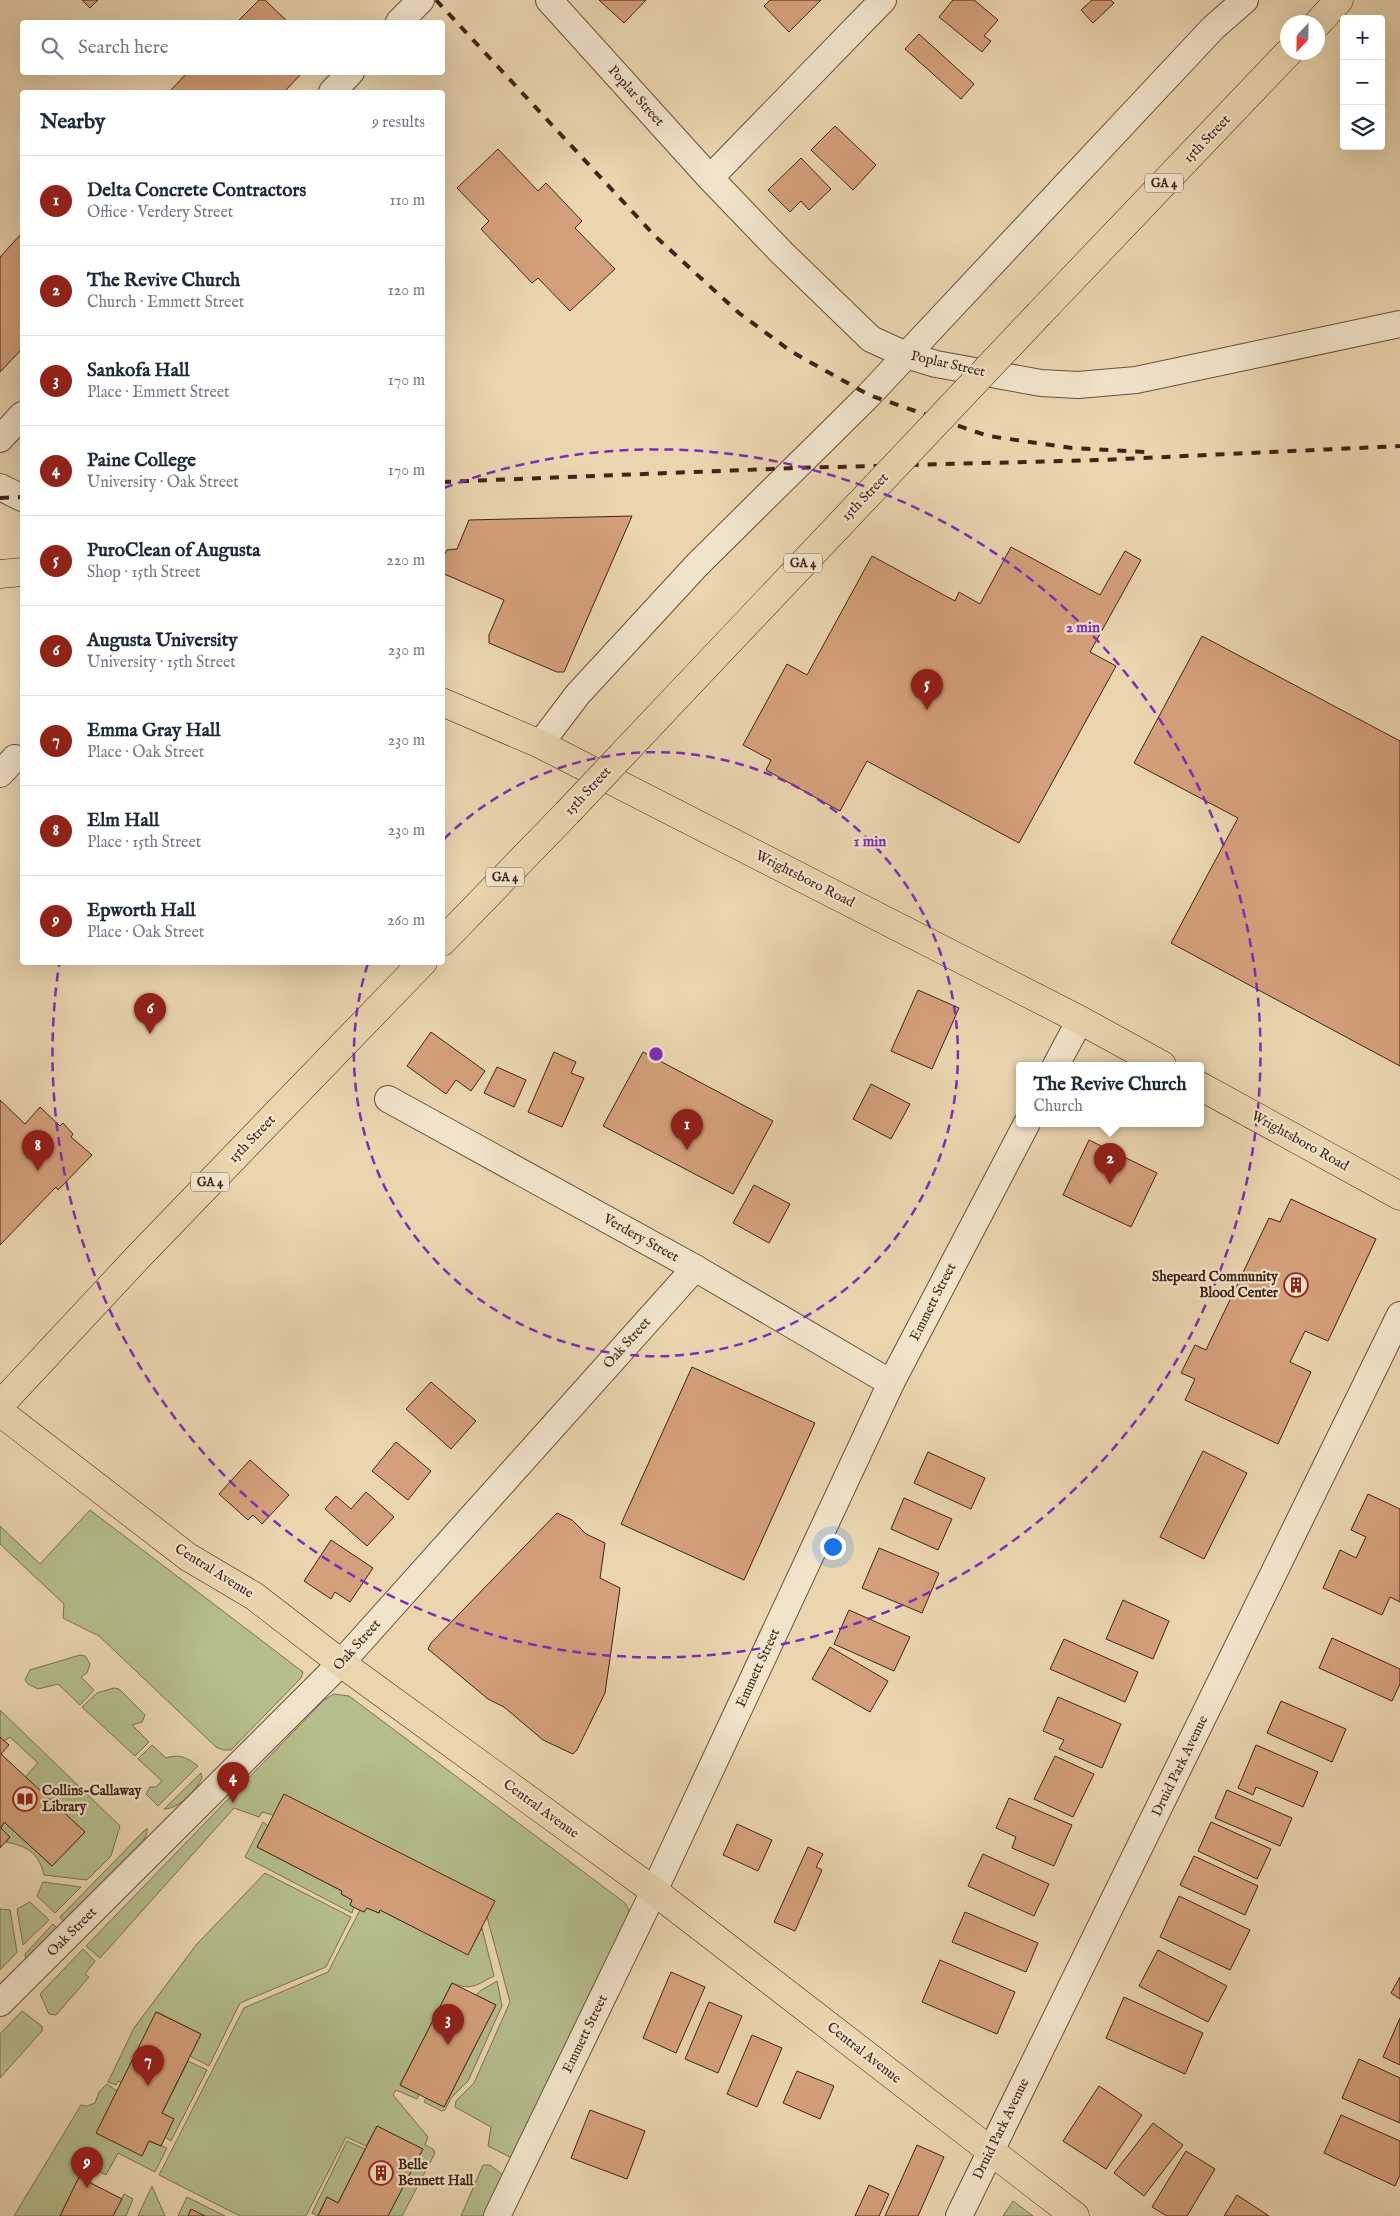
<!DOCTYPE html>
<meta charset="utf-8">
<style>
:root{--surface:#fff;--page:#f2f2f3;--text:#1f2937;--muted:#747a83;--line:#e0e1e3;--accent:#8f2418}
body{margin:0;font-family:"IM FELL English",serif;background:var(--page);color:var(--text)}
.controls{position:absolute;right:15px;top:15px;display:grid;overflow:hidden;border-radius:5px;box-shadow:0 5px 20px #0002}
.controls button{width:45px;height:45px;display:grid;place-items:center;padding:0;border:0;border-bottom:1px solid var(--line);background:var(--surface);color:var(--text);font:25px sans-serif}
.compass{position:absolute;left:1280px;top:15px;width:45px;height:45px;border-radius:50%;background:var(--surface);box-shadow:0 5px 20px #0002;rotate:202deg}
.you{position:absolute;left:832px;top:1546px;width:18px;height:18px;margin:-12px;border:4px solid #fff;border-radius:50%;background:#1a73e8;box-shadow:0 0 0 8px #1a73e833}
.badge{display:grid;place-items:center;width:32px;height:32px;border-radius:50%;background:var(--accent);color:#fff;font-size:16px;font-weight:700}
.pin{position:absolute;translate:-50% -41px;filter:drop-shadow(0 1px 2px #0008)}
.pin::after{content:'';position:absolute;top:26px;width:18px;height:15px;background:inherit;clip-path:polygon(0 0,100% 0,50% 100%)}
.popup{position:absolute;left:1016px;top:1062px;width:188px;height:65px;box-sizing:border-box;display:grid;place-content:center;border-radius:5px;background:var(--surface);filter:drop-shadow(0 1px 4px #0005);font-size:16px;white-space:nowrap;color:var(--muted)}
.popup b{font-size:19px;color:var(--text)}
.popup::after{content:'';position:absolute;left:50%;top:100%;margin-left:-10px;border:10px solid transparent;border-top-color:var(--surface)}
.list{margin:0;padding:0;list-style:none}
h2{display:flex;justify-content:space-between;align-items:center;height:65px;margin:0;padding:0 20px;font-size:21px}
h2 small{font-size:16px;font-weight:400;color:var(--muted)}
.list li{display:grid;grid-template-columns:32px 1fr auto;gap:15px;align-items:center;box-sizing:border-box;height:90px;padding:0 20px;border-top:1px solid var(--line)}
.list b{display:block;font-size:19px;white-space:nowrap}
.list p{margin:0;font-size:16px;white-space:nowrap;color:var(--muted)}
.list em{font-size:16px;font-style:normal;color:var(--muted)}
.icon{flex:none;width:28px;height:28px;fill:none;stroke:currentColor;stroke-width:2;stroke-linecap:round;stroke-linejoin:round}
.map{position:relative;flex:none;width:1400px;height:2216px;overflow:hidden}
.search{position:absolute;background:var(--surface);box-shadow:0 5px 20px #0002;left:20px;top:20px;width:425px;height:55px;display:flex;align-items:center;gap:12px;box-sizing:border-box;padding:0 18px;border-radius:5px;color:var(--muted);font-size:19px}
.panel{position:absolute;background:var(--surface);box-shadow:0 5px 20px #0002;left:20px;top:90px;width:425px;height:875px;border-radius:5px}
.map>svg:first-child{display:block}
.green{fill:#b5be8c;stroke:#7a7152}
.building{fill:#d4a07b;stroke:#402417}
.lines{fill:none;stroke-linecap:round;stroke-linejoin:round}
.minor-casing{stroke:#6a503d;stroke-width:28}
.major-casing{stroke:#402417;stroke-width:29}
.minor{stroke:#f1e4cb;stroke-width:26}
.major{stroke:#ead5af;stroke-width:28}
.rail{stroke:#402417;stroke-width:4;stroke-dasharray:9 9;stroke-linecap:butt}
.major-bridge-casing{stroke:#402417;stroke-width:29;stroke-linecap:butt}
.major-bridge{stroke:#ead5af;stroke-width:28}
.ring{fill:none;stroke:#7b2cbf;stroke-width:2.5;stroke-dasharray:9 6}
.labels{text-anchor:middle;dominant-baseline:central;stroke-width:4.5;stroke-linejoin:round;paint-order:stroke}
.shield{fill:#f1e4cb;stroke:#755e4d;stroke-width:1}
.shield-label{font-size:12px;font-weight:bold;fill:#402417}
.street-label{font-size:14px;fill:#402417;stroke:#f1e4cb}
.poi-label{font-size:14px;font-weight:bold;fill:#402417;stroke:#f1e4cb;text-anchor:start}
.centre{fill:#7b2cbf;stroke:#f1e4cb;stroke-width:2.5}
.ring-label{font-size:15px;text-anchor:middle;font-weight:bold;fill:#7b2cbf;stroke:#f1e4cb;stroke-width:4.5;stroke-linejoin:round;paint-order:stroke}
</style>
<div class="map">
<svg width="1400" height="2216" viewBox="0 0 1400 2216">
<rect width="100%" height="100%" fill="#ead5af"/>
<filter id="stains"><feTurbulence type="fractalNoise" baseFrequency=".004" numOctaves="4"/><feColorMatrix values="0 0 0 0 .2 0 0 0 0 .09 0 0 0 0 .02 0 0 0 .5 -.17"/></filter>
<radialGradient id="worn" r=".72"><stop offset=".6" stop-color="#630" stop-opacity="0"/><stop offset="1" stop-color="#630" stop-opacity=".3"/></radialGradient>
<g class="green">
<polygon points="90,1510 303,1672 301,1678 231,1750 223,1750 216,1747 99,1636 63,1618 64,1604 0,1544 0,1526 40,1564"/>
<polygon points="80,1655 85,1656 90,1664 87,1673 81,1677 94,1690 80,1705 58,1684 38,1689 28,1684 25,1680 30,1670"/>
<polygon points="114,1688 119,1689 145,1715 142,1722 132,1725 149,1742 135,1756 82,1707 97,1693"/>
<polygon points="334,1694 349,1696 625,1903 629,1910 629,1915 512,2158 488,2146 491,2127 455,2107 456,2101 474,2083 510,2002 487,1917 273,1815 262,1812 259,1817 234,1808 100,1958 86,1946 324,1700"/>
<path d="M0,1710L120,1826L111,1856L87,1880L44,1875C39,1853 27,1846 6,1842L10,1837L1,1828L4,1822L52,1866L85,1832L25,1777L38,1763L10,1737L4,1741L0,1737Z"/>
<path d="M152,1745L166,1758C180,1754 186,1757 198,1766L158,1806L146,1794L150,1787H156L162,1781L138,1759Z"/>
<path d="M201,1773L202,1777C197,1790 179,1809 164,1809Z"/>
<polygon points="263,1822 268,1826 257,1847 342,1891 341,1894 352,1900 354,1907 352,1913 245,1857"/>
<polygon points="147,1828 147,1833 143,1841 64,1922 60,1917"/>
<polygon points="265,1873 351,1917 326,1967 240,2003 209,2066 190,2056 201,2034 157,2012 122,2082 118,2081 116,2085 108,2082 134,2028 196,1945"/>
<polygon points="43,1882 81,1887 55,1913 37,1896"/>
<polygon points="30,1902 49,1920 23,1945 17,1909"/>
<path d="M367,1908L379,1913L380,1910L468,1954L482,1928L494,1976C476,1985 472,1991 452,1983L400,2085L419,2094L417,2099L396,2090L393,2095L428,2137L425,2145L433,2149L435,2153L402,2216H388L422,2149L377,2126L366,2146L346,2137L306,2216H240L159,2175L244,2008L328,1972L360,1910L364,1912Z"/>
<polygon points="0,1909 10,1910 17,1952 0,1970"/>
<polygon points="53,1924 58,1929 26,1961 25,1954"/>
<polygon points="83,1949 95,1961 85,1974 89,1977 56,2015 49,2014 40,1994"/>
<polygon points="497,1981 502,2006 468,2081 451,2098 445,2110 442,2111 424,2102 426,2098 444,2107 496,2005 476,1995 480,1991"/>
<polygon points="22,2011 42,2026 42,2031 0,2078 0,2034"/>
<polygon points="188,2061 207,2070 171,2141 165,2137 162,2113"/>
<polygon points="107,2084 117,2091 149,2141 167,2148 155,2172 118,2153 106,2175 86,2165 60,2216 14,2216 81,2105 87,2106 95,2103 99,2092"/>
<polygon points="347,2141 365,2149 338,2203 327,2197 318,2216 312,2213"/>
<polygon points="483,2165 490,2165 503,2175 484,2216 461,2216"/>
<polygon points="152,2186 165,2216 138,2216"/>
<polygon points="124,2194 133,2199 126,2216 113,2216"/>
<polygon points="187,2197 225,2216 178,2216"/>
<polygon points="1013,2201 1033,2216 1003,2216"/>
</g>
<g class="building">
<polygon points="82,0 98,0 90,8"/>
<polygon points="259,0 265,0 288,22 237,22"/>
<polygon points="599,0 646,0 624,23"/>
<polygon points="770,0 821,0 789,32 764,6"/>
<polygon points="953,0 974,0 998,20 984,36 991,41 982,52 939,17"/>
<polygon points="1092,0 1111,0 1114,3 1093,23 1081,10"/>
<polygon points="919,34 974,84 961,99 905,49"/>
<polygon points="188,72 303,72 284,92 169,92"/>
<polygon points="835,126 876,165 853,190 811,150"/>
<polygon points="498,149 538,191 546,183 582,221 575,228 615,269 570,311 538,278 532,283 481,229 489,221 457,188"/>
<polygon points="801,158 831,189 809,210 801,201 790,212 768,190"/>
<polygon points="22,233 22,349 0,372 0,257"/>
<polygon points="632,516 564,672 557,672 489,643 489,635 504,600 442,573 442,559 447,550 457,549 469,520"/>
<polygon points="1011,547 1100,595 1125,551 1141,560 1090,652 1116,666 1019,843 867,761 840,811 766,770 771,760 743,745 787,664 807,675 872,556 955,601 959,592 980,604"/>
<polygon points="1202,636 1400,741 1400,1066 1171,943 1238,818 1134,763"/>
<polygon points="918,990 959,1008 932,1069 891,1051"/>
<polygon points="431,1032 485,1071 471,1091 456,1080 446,1094 407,1066"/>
<polygon points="554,1052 576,1062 571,1073 584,1078 562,1127 528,1112"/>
<polygon points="643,1052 773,1121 733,1194 603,1126"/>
<polygon points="497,1067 526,1080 514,1107 484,1093"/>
<polygon points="871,1084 910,1104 891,1139 853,1119"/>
<polygon points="0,1100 25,1124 40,1107 60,1126 63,1123 73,1134 71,1137 92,1155 58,1190 56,1187 0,1245"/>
<polygon points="1089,1140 1157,1173 1131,1227 1063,1195"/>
<polygon points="754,1185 790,1204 769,1243 733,1223"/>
<polygon points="1291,1199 1376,1239 1328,1341 1305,1331 1290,1362 1311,1372 1278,1444 1185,1400 1195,1379 1181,1373 1195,1345 1206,1350 1269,1218 1280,1222"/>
<polygon points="692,1367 815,1423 744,1580 621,1524"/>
<polygon points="431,1382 476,1421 451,1449 406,1409"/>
<polygon points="396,1442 431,1471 408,1500 372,1471"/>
<polygon points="1203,1451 1247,1473 1204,1559 1160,1537"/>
<polygon points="928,1452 985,1478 971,1509 914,1483"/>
<polygon points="250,1460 289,1495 262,1524 253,1515 248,1520 219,1494"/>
<polygon points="366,1492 394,1517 367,1546 325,1509 336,1496 351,1509"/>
<polygon points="1368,1494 1400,1509 1400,1602 1390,1597 1382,1615 1323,1588 1340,1550 1356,1558 1366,1537 1351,1530"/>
<polygon points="904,1498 952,1519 938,1550 891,1529"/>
<polygon points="557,1513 572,1520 586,1534 605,1543 600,1578 620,1588 605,1693 577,1750 573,1754 543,1740 504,1707 488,1699 428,1649 431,1643"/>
<polygon points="331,1540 373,1568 350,1602 335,1592 331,1599 304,1581"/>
<polygon points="879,1548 939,1573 922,1613 862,1588"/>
<polygon points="1123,1600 1169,1621 1153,1659 1106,1639"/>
<polygon points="849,1610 910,1637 894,1671 834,1644"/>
<polygon points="1332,1638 1400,1669 1400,1684 1392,1701 1319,1668"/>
<polygon points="1064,1639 1138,1672 1125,1702 1050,1669"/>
<polygon points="830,1647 888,1681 870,1712 812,1679"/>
<polygon points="1058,1697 1121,1724 1102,1768 1059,1749 1064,1740 1043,1731"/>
<polygon points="1281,1701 1346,1729 1332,1762 1267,1733"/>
<polygon points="0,1737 9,1745 1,1754 85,1832 52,1866 4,1822 1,1828 10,1837 0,1848"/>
<polygon points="1256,1745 1318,1772 1303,1807 1256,1787 1253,1795 1238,1788"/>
<polygon points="1055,1756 1094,1774 1073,1817 1034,1799"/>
<polygon points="1227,1790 1292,1818 1280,1846 1215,1818"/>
<polygon points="284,1794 495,1901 468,1955 380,1910 379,1913 367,1908 364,1912 357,1909 350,1905 352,1900 341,1894 342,1891 257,1847"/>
<polygon points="1009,1798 1072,1825 1054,1866 1012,1848 1016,1837 996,1828"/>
<polygon points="1211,1822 1271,1849 1257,1879 1198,1851"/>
<polygon points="737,1824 772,1840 758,1871 723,1855"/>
<polygon points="808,1847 823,1854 816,1867 822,1870 795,1931 774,1922"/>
<polygon points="983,1854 1049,1884 1034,1916 968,1886"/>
<polygon points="1194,1856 1258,1886 1245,1915 1180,1885"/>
<polygon points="1179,1896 1250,1930 1230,1970 1160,1937"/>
<polygon points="965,1912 1038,1943 1026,1972 952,1942"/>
<polygon points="1158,1950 1227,1986 1208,2022 1139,1986"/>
<polygon points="940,1960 1015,1992 997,2034 922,2002"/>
<polygon points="671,1972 705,1987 676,2053 643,2038"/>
<polygon points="1400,1977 1400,1999 1391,1993"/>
<polygon points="452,1983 496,2005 444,2107 400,2085"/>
<polygon points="1124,1997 1203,2033 1185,2074 1106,2038"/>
<polygon points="709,2002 742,2016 718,2073 685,2059"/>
<polygon points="156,2012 201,2034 162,2113 174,2119 161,2146 149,2141 142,2156 96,2133"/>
<polygon points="1400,2018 1400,2065 1383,2057"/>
<polygon points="752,2035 782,2048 757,2107 727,2094"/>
<polygon points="1359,2059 1400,2078 1400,2123 1342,2098"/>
<polygon points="797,2071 834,2086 820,2119 783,2103"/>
<polygon points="1099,2086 1142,2115 1106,2169 1063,2141"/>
<polygon points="590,2110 645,2131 627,2179 571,2158"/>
<polygon points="1341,2115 1400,2141 1400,2175 1395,2186 1324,2153"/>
<polygon points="1153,2123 1183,2145 1144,2196 1114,2173"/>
<polygon points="377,2126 423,2149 388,2216 318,2216 327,2197 338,2203"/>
<polygon points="917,2145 944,2157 918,2216 885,2216"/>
<polygon points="1186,2151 1215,2169 1187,2216 1167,2216 1152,2207"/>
<polygon points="79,2177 122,2199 113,2216 60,2216"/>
<polygon points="869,2185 889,2194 879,2216 855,2216"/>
<polygon points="1237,2195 1269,2216 1224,2216"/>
<polygon points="191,2209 205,2216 188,2216"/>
</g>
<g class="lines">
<g class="minor-casing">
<g id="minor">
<polyline points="549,0 710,178 782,253 871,339 906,355 936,364 1041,383 1078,385 1136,380 1400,324"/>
<polyline points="399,22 421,0"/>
<polyline points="332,92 351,72"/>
<polyline points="710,178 883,0"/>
<polyline points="0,439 22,415"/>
<polyline points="0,487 22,498"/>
<polyline points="540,744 578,694 697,565 869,395 1213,28 1245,0"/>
<polyline points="0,774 15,758"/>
<polyline points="1056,1065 1080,1020"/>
<polyline points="388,1099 695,1268 891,1383"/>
<polyline points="0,2003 341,1663 695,1268"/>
<polyline points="497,2216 654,1891 891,1383 1027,1123"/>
<polyline points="959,2216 1400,1315"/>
</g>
</g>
<g class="major-casing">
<g id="major">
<polyline points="1318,23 1339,0"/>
<polyline points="1039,314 1289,52"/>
<polyline points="0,574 22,572"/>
<polyline points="442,702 540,744 1080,1020 1162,1065"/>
<polyline points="442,942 567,813"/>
<polyline points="1200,1086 1400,1196"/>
<polyline points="0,1405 140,1255 423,962"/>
<polyline points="0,1412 188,1557 254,1596 341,1663 654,1891 1075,2216"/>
</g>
</g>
<use href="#minor" class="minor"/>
<use href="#major" class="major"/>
<g class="rail">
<polyline points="436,0 655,236 739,313 792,352 869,395 988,436 1072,448 1145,452"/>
<polyline points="442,482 795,468 1100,460 1400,446"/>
<polyline points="0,498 22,497"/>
</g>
<g class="major-bridge-casing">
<polyline id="major-bridge" points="567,813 1039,314"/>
</g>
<use href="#major-bridge" class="major-bridge"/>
</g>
<g class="ring">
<path d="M444 839A302 302 0 1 1 368 963"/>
<path d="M444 488A604 604 0 1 1 59 965"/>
</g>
<defs>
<g id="building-ring" transform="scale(1.25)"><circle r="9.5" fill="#f1e4cb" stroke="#8f2418" stroke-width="1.5"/><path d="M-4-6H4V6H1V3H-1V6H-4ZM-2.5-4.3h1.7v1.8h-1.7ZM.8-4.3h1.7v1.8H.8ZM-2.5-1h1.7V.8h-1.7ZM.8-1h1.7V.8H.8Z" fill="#8f2418"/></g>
<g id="library-ring" transform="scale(1.25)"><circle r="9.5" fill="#f1e4cb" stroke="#8f2418" stroke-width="1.5"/><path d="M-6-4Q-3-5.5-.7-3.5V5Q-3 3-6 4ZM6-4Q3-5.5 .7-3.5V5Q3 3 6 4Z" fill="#8f2418"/></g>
</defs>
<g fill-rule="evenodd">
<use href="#building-ring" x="1296" y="1285"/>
<use href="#library-ring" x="25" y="1799"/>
<use href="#building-ring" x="381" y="2173"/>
</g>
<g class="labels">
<g class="shield">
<rect x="1145" y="173.5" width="38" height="19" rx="4"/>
<rect x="784" y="553.5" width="38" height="19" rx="4"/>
<rect x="486" y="867.5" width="38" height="19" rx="4"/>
<rect x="191" y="1172.5" width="38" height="19" rx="4"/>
</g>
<g class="shield-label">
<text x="1164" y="183">GA 4</text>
<text x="803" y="563">GA 4</text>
<text x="505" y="877">GA 4</text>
<text x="210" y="1182">GA 4</text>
</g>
<g class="street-label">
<text transform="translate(636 96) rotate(48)">Poplar Street</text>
<text transform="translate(1207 139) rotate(-46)">15th Street</text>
<text transform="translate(948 364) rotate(13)">Poplar Street</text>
<text transform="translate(865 497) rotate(-46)">15th Street</text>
<text transform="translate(588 791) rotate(-47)">15th Street</text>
<text transform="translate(805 879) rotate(27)">Wrightsboro Road</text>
<text transform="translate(252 1139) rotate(-46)">15th Street</text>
<text transform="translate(1300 1141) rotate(29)">Wrightsboro Road</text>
<text transform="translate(641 1238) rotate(29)">Verdery Street</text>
<text transform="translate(933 1302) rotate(-63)">Emmett Street</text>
<text transform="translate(627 1343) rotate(-48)">Oak Street</text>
<text transform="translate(214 1571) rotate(32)">Central Avenue</text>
<text transform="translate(357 1645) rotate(-48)">Oak Street</text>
<text transform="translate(758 1668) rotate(-65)">Emmett Street</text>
<text transform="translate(1180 1766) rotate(-64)">Druid Park Avenue</text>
<text transform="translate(541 1809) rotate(36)">Central Avenue</text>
<text transform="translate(72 1932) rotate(-45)">Oak Street</text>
<text transform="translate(585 2034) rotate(-64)">Emmett Street</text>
<text transform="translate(864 2053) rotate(38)">Central Avenue</text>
<text transform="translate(1001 2129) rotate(-64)">Druid Park Avenue</text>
</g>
<g class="poi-label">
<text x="1278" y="1277" text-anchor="end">Shepeard Community<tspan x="1278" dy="16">Blood Center</tspan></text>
<text x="42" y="1791">Collins-Callaway<tspan x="42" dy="16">Library</tspan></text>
<text x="398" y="2165">Belle<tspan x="398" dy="16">Bennett Hall</tspan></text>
</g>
</g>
<circle cx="656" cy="1054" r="8" class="centre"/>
<g class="ring-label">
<text x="1083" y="632">2 min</text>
<text x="870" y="846">1 min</text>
</g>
<rect width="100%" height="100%" filter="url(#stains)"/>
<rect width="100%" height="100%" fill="url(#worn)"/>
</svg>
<div class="controls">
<button>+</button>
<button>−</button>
<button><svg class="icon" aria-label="layers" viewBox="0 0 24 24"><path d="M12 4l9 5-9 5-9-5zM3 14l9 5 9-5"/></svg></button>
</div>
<svg class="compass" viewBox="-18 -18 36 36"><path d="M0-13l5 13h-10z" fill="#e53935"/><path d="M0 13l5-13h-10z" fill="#747a83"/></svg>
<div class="you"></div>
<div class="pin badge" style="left:687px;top:1150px">1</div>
<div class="pin badge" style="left:1110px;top:1184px">2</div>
<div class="popup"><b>The Revive Church</b>Church</div>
<div class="pin badge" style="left:448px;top:2045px">3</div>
<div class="pin badge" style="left:233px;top:1803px">4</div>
<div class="pin badge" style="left:927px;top:710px">5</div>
<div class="pin badge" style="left:150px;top:1034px">6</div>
<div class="pin badge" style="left:148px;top:2086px">7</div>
<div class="pin badge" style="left:38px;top:1171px">8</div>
<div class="pin badge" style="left:87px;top:2188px">9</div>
<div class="search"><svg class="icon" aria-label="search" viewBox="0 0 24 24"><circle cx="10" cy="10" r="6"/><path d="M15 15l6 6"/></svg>Search here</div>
<section class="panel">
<h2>Nearby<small>9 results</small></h2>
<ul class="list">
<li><span class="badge">1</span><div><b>Delta Concrete Contractors</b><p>Office · Verdery Street</p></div><em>110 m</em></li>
<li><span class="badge">2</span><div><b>The Revive Church</b><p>Church · Emmett Street</p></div><em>120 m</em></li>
<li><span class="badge">3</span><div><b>Sankofa Hall</b><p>Place · Emmett Street</p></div><em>170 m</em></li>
<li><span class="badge">4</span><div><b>Paine College</b><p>University · Oak Street</p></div><em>170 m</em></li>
<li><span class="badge">5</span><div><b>PuroClean of Augusta</b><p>Shop · 15th Street</p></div><em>220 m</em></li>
<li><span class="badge">6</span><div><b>Augusta University</b><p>University · 15th Street</p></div><em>230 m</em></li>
<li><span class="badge">7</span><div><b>Emma Gray Hall</b><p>Place · Oak Street</p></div><em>230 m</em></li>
<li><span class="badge">8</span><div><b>Elm Hall</b><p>Place · 15th Street</p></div><em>230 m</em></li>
<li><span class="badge">9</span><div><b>Epworth Hall</b><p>Place · Oak Street</p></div><em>260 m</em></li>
</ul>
</section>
</div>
